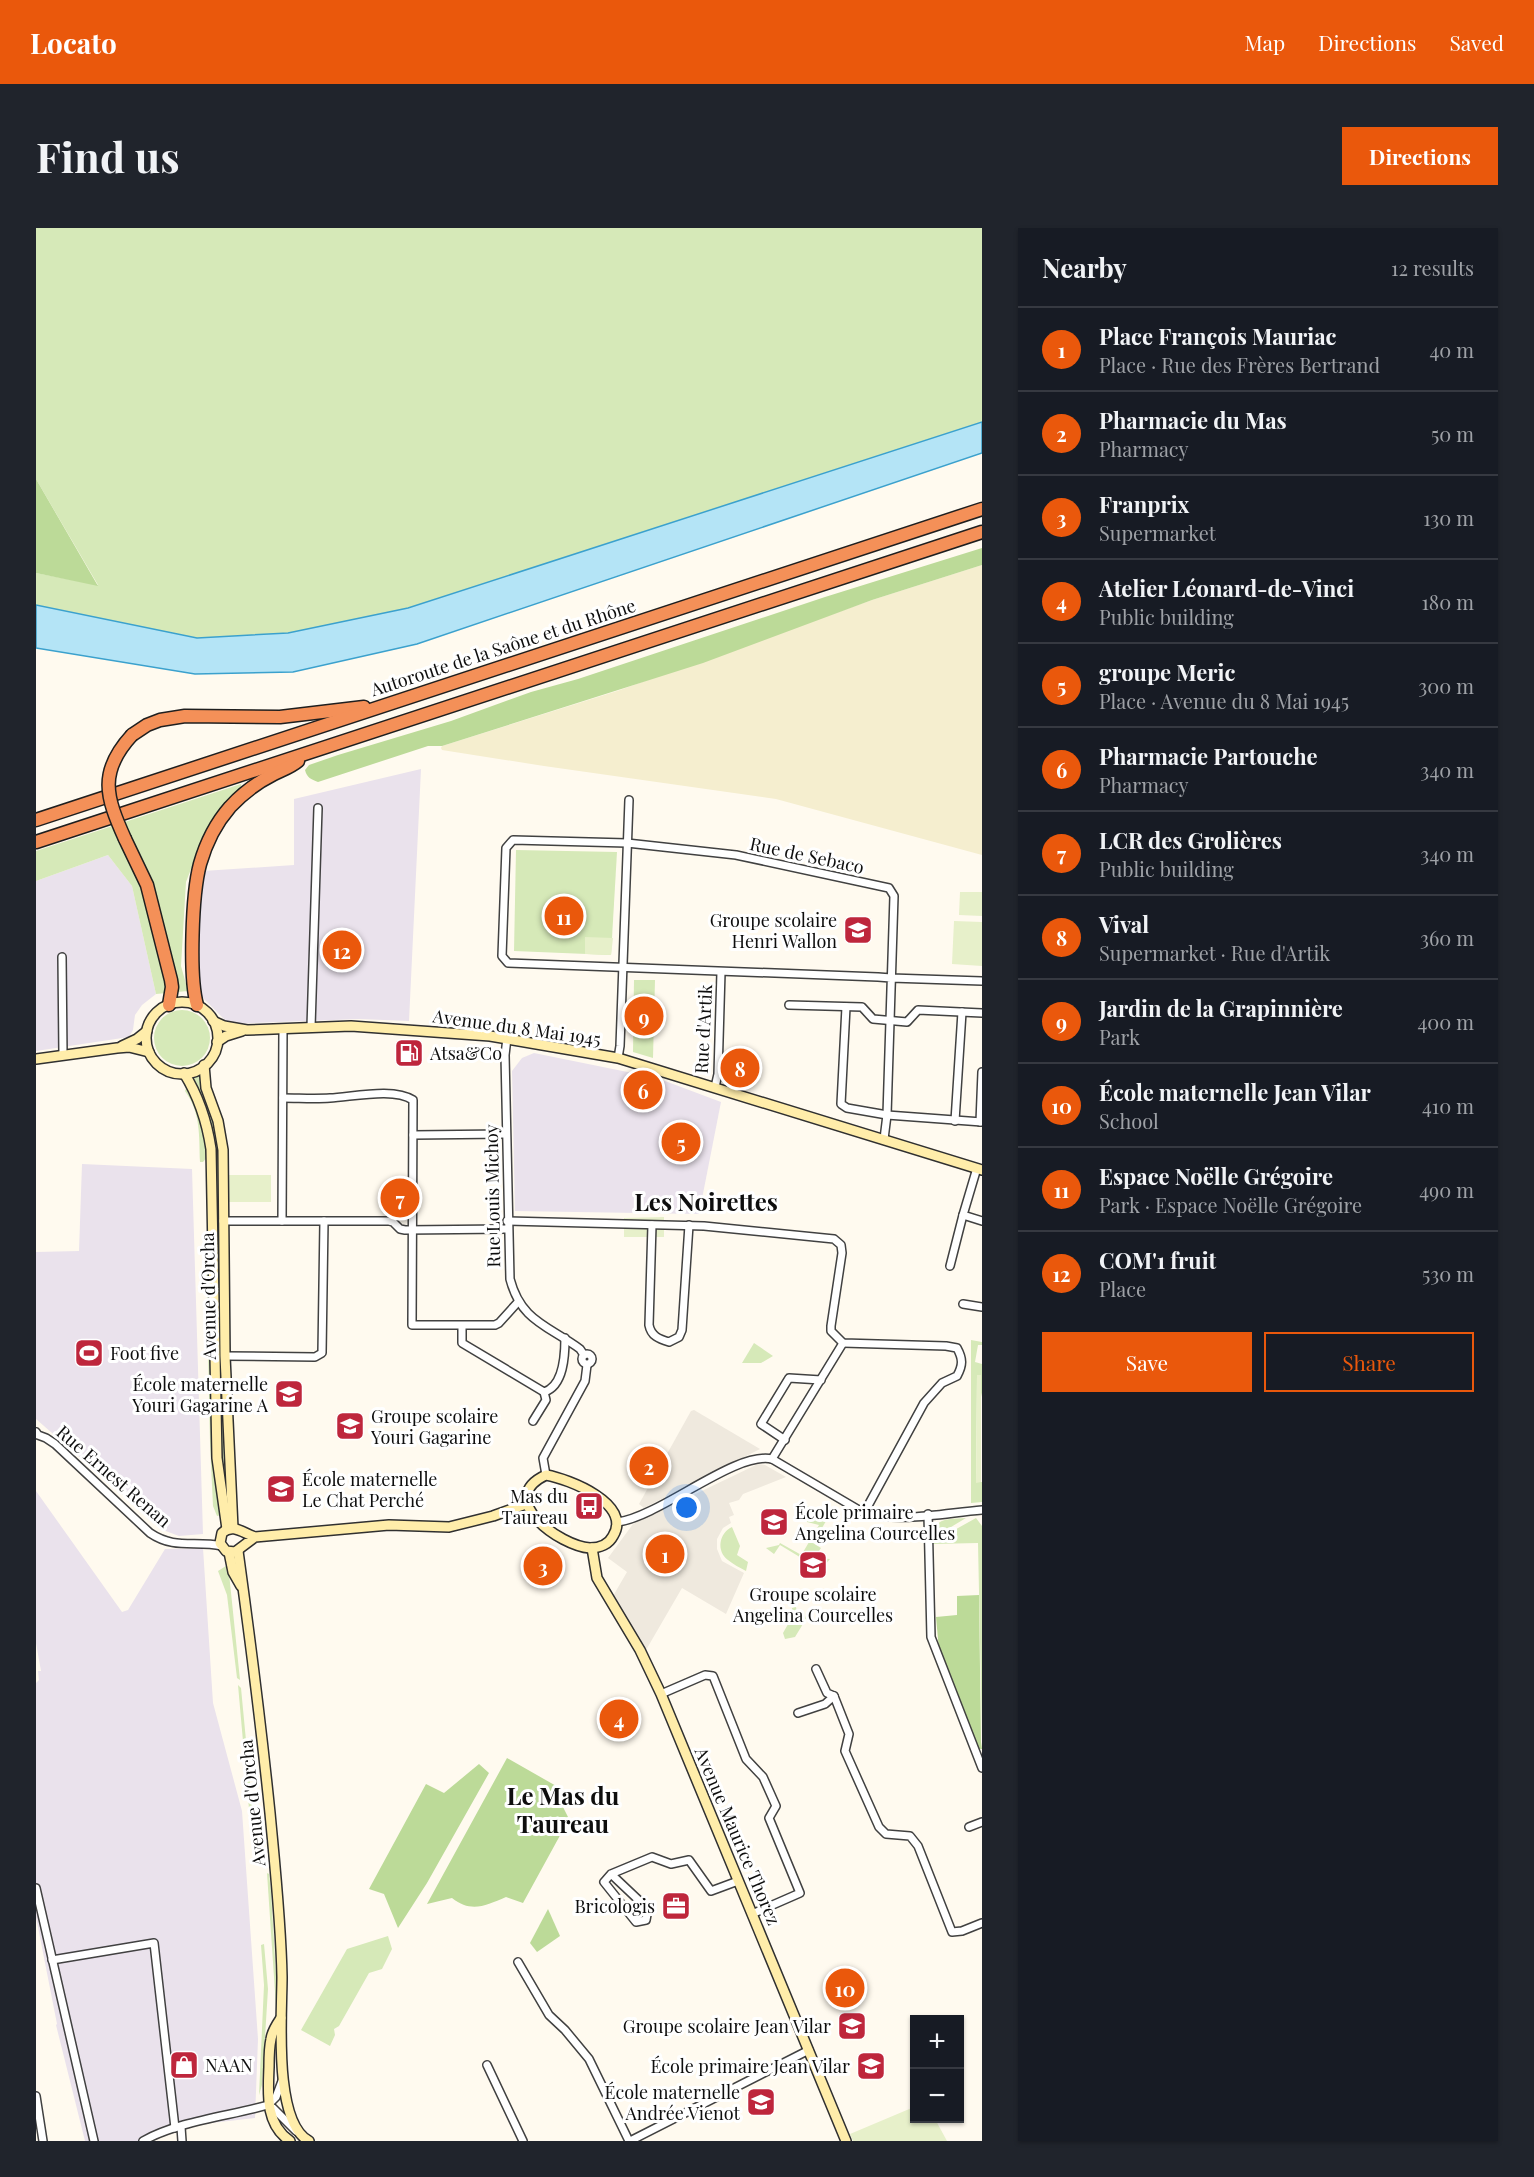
<!DOCTYPE html>
<meta charset="utf-8">
<style>
:root{--surface:#171b24;--page:#20242c;--text:#f1f3f6;--muted:#9ea1a6;--line:#363941;--accent:#ea580c}
body{margin:0;font-family:"Playfair Display",serif;background:var(--page);color:var(--text)}
.controls{position:absolute;right:18px;bottom:18px;display:grid;overflow:hidden;border-radius:0px;box-shadow:0 2px 4px #0004}
.controls button{width:54px;height:54px;display:grid;place-items:center;padding:0;border:0;border-bottom:2px solid var(--line);background:var(--surface);color:var(--text);font:30px sans-serif}
.you{position:absolute;left:651px;top:1280px;width:21px;height:21px;margin:-15px;border:4px solid #fff;border-radius:50%;background:#1a73e8;box-shadow:0 0 0 9px #1a73e833}
.badge{display:grid;place-items:center;width:39px;height:39px;border-radius:50%;background:var(--accent);color:#fff;font-size:20px;font-weight:700}
.pin{position:absolute;translate:-50% -50%;border:3px solid #fff;box-shadow:0 2px 6px #0006}
.list{margin:0;padding:0;list-style:none}
h2{display:flex;justify-content:space-between;align-items:center;height:78px;margin:0;padding:0 24px;font-size:26px}
h2 small{font-size:20px;font-weight:400;color:var(--muted)}
.list li{display:grid;grid-template-columns:39px 1fr auto;gap:18px;align-items:center;box-sizing:border-box;height:84px;padding:0 24px;border-top:2px solid var(--line)}
.list b{display:block;font-size:22px;white-space:nowrap}
.list p{margin:0;font-size:20px;white-space:nowrap;color:var(--muted)}
.list em{font-size:20px;font-style:normal;color:var(--muted)}
.actions{display:flex;gap:12px;padding:18px 24px}
.actions a{flex:1;padding:14px 0;border:2px solid var(--accent);border-radius:0px;text-align:center;font-size:21px;color:var(--accent)}
.actions .main{background:var(--accent);color:#fff}
.map{position:relative;flex:none;width:946px;height:1913px;overflow:hidden;border-radius:0px}
header{display:flex;align-items:center;gap:36px;box-sizing:border-box;height:84px;padding:0 30px;background:var(--accent);color:#fff}
header strong{font-size:28px}
nav{display:flex;gap:33px;margin-inline-start:auto;font-size:21px}
.intro{display:flex;align-items:center;justify-content:space-between;box-sizing:border-box;height:144px;padding:0 36px}
h1{margin:0;font-size:42px}
.button{padding:15px 27px;border-radius:0px;background:var(--accent);color:#fff;font-size:21px;font-weight:700}
main{display:flex;gap:36px;padding:0 36px}
aside{flex:1;background:var(--surface);border-radius:0px;box-shadow:0 2px 4px #0004}
.map>svg:first-child{display:block}
.industrial{fill:#eae2ec}
.farmland{fill:#f5eecf}
.green{fill:#d6e9b8}
.forest{fill:#bcda98}
.pitch{fill:#e7f0ca}
.plaza{fill:#efe9de}
.water{fill:#b4e4f6;stroke:#3ba1cd;stroke-width:1.5}
.lines{fill:none;stroke-linecap:round;stroke-linejoin:round}
.street-casing{stroke:#414141;stroke-width:10}
.secondary-casing{stroke:#303030;stroke-width:12}
.highway-casing{stroke:#1f1f1f;stroke-width:15}
.street{stroke:#fff;stroke-width:7}
.secondary{stroke:#ffedaa;stroke-width:9}
.highway{stroke:#f49058;stroke-width:12}
.highway-bridge-casing{stroke:#1f1f1f;stroke-width:15;stroke-linecap:butt}
.highway-bridge{stroke:#f49058;stroke-width:12}
.labels{text-anchor:middle;dominant-baseline:central;stroke-width:6;stroke-linejoin:round;paint-order:stroke}
.street-label{font-size:18px;fill:#0e0e0e;stroke:#fff}
.poi-label{font-size:18px;fill:#0e0e0e;stroke:#fff;text-anchor:end}
.district-label{font-size:24px;font-weight:bold;fill:#0e0e0e;stroke:#fff}
</style>
<header>
<strong>Locato</strong>
<nav><a>Map</a><a>Directions</a><a>Saved</a></nav>
</header>
<div class="intro"><h1>Find us</h1><a class="button">Directions</a></div>
<main>
<div class="map">
<svg width="946" height="1913" viewBox="0 0 946 1913">
<rect width="100%" height="100%" fill="#fffaef"/>
<g class="industrial">
<polygon points="385,541 373,793 323,791 193,796 161,764 163,664 167,643 258,637 258,571"/>
<polygon points="72,627 96,658 120,766 106,777 99,787 97,802 93,809 0,823 0,653"/>
<polygon points="498,825 621,850 685,874 663,986 479,983 476,843 486,830"/>
<polygon points="46,936 156,941 167,1306 143,1308 127,1302 0,1191 0,1024 43,1023"/>
<polygon points="0,1263 86,1384 92,1382 129,1321 167,1320 177,1475 206,1583 222,1811 219,1890 158,1897 107,1913 49,1913 20,1797 21,1796 0,1689 0,1455 3,1452 2,1443 5,1443 0,1415"/>
</g>
<polygon class="farmland" points="946,337 946,627 740,571 508,538 406,522 405,520 406,518 581,463 836,372"/>
<g class="green">
<polygon points="0,0 946,0 946,194 372,380 252,405 161,410 0,377 0,345 62,357 0,251"/>
<polygon points="205,556 206,561 165,615 150,654 145,738 152,763 120,766 96,658 72,627 0,653 0,623"/>
<polygon points="480,622 581,624 575,727 478,723"/>
<polygon points="598,752 619,752 617,830 597,824"/>
<circle cx="146" cy="810" r="28"/>
<path d="M163,846L170,871L175,882L182,913L184,1021H181C180,968 189,894 155,850Z"/>
<path d="M151,858L167,896L172,928L167,934H164C163,908 165,885 149,863Z"/>
<polygon points="173,1026 186,1287 181,1288 177,1278 174,1215 170,1028"/>
<polygon points="181,1036 184,1036 188,1199 194,1284 185,1242"/>
<polygon points="935,1112 946,1114 946,1117 942,1117 939,1134 946,1136 946,1169 941,1147 940,1254 946,1254 946,1274 935,1275"/>
<polygon points="718,1115 737,1128 725,1135 706,1135"/>
<polygon points="765,1274 788,1288 793,1281 796,1283 777,1315 785,1320 780,1327 766,1326 783,1297 771,1294"/>
<path d="M930,1290L900,1308L897,1306C899,1289 916,1291 930,1290Z"/>
<polygon points="940,1290 946,1298 946,1510 942,1315 897,1316 897,1314"/>
<path d="M696,1299L704,1318L701,1327L712,1334L710,1343C704,1340 697,1336 692,1332C680,1323 683,1305 696,1299Z"/>
<polygon points="744,1315 769,1329 794,1331 787,1339 774,1332 772,1334 744,1317 738,1326 730,1320 743,1317"/>
<polygon points="190,1338 191,1345 193,1345 204,1452 201,1450 191,1367 182,1343"/>
<polygon points="760,1379 761,1385 768,1384 770,1391 759,1409 749,1411 747,1405 755,1391 756,1380"/>
<polygon points="202,1457 205,1460 221,1628 218,1637"/>
<polygon points="231,1645 233,1646 235,1664 242,1779 240,1779"/>
<polygon points="352,1708 356,1721 346,1741 333,1745 303,1798 298,1801 299,1807 294,1818 265,1802 311,1721"/>
<polygon points="228,1716 232,1761 226,1857 223,1867 228,1757 225,1717"/>
</g>
<g class="forest">
<polygon points="0,251 62,358 0,345"/>
<path d="M946,320V337L836,372L667,435L406,518H392L282,554C275,551 271,550 269,542L273,537L302,527L415,493L495,464L542,451L789,369Z"/>
<polygon points="943,1367 945,1514 946,1521 943,1521 903,1422 900,1389 921,1387 921,1368"/>
<path d="M471,1530L522,1559L523,1571L533,1591L487,1675L470,1669C449,1678 435,1685 416,1670L391,1676Z"/>
<polygon points="443,1536 453,1545 391,1655 362,1700 348,1666 333,1661 390,1556 408,1565"/>
<polygon points="512,1681 524,1708 501,1724 494,1715"/>
</g>
<g class="pitch">
<polygon points="924,664 946,664 946,688 923,687"/>
<polygon points="918,693 946,694 946,738 916,736"/>
<polygon points="549,709 577,710 575,727 549,726"/>
<rect x="192" y="947" width="43" height="27"/>
<polygon points="628,989 628,1009 588,1009 588,990"/>
<polygon points="941,1147 945,1147 945,1254 940,1255"/>
<polygon points="878,1879 878,1890 899,1891 911,1913 817,1913 814,1906"/>
</g>
<g class="plaza">
<polygon points="658,1182 724,1221 608,1280 603,1276 655,1183"/>
<polygon points="722,1236 729,1237 750,1249 707,1266 703,1272 693,1275 698,1287 693,1289 695,1295 687,1300 681,1311 681,1321 686,1333 708,1345 690,1386 646,1360 610,1422 577,1368 591,1344 572,1330 597,1296"/>
</g>
<polygon class="water" points="946,194 946,225 381,416 257,444 159,446 0,420 0,377 161,410 252,405 372,380"/>
<g class="lines">
<g class="street-casing">
<g id="street">
<polyline points="26,729 27,827"/>
<polyline points="753,777 826,779 837,791 871,794 882,782 946,785"/>
<polyline points="810,779 805,876 811,880 851,887 946,894"/>
<polyline points="275,799 282,580"/>
<path d="M471,810L469,827L474,1051C485,1093 511,1097 544,1121L548,1127"/>
<polyline points="582,830 584,818 593,572"/>
<polyline points="679,859 682,846 685,744"/>
<path d="M247,870C263,870 279,871 294,870C316,869 358,859 377,872L376,1097H459L463,1095L482,1074"/>
<polyline points="919,893 926,784"/>
<polyline points="944,894 946,844"/>
<polyline points="377,907 470,906"/>
<polyline points="848,911 851,887 858,668 853,660 700,627 591,615 477,612 470,620 466,728 472,735 842,749 855,750 946,753"/>
<polyline points="941,940 927,987 946,993"/>
<polyline points="187,993 353,993 357,994 364,1001 369,1002 471,1001"/>
<polyline points="246,993 247,801"/>
<path d="M471,993L668,998L798,1011L805,1017L806,1025L795,1098V1103L807,1115L910,1118L921,1120C927,1131 927,1137 921,1148L906,1155L888,1175L828,1285"/>
<path d="M616,997L613,1097C615,1108 623,1111 633,1114L643,1109L646,1102L653,997"/>
<polyline points="914,1038 927,987"/>
<polyline points="927,1076 946,1079"/>
<path d="M426,1098V1115L508,1164C528,1158 529,1127 529,1110"/>
<circle cx="551" cy="1131" r="5"/>
<polyline points="189,1128 279,1129 286,1125 288,993"/>
<polyline points="497,1193 510,1172 508,1164"/>
<path d="M0,1204L2,1207L10,1210L19,1216L114,1305C139,1322 159,1312 186,1318"/>
<polyline points="749,1212 725,1196 753,1150 785,1152"/>
<polyline points="736,1231 807,1115"/>
<polyline points="510,1247 507,1230 549,1153 551,1137"/>
<polyline points="892,1286 895,1409 946,1540"/>
<path d="M582,1294C625,1288 699,1223 736,1231L828,1285C865,1295 909,1285 946,1282"/>
<polyline points="780,1441 791,1465 798,1468 813,1506 809,1523 843,1599 850,1606 874,1608 882,1618 916,1704 926,1703 946,1695"/>
<polyline points="625,1466 669,1447 677,1448 710,1531 727,1549 740,1578 733,1590 764,1665 716,1686"/>
<polyline points="762,1485 789,1476 798,1468"/>
<polyline points="933,1599 946,1594"/>
<polyline points="575,1646 612,1681 610,1692 600,1694 568,1654 575,1646 616,1629 635,1636 653,1632 675,1663 702,1653"/>
<polyline points="0,1660 58,1913"/>
<polyline points="16,1732 118,1715 139,1900"/>
<polyline points="482,1734 513,1787 529,1802 553,1831 593,1913"/>
<polyline points="451,1837 487,1913"/>
<polyline points="0,1868 7,1913"/>
<polyline points="232,1877 237,1880 260,1903"/>
<polyline points="145,1899 146,1913"/>
<path d="M107,1913C143,1893 193,1888 232,1877L240,1869L246,1853"/>
<polyline points="594,1913 773,1822"/>
</g>
</g>
<g class="secondary-casing">
<g id="secondary">
<circle cx="146" cy="810" r="36"/>
<polyline points="177,793 188,798 211,802 315,798 454,808 582,830 946,942"/>
<polyline points="181,814 190,808 206,803"/>
<polyline points="86,818 101,811 111,803"/>
<polyline points="0,831 81,820 93,819 113,824"/>
<polyline points="168,837 170,860 182,893 187,922 189,1128 197,1300"/>
<path d="M148,845C163,869 171,894 175,921L181,1230L191,1301"/>
<path d="M510,1247C533,1251 597,1276 577,1308C573,1316 564,1320 554,1320C524,1318 458,1271 510,1247Z"/>
<path d="M219,1309L199,1324L190,1323L184,1315L186,1305C197,1295 207,1305 219,1309L353,1297L413,1299L457,1288L490,1276"/>
<polyline points="556,1320 561,1350 604,1422 625,1466 810,1913"/>
<path d="M202,1323C214,1410 225,1497 234,1585C239,1639 245,1694 246,1749C246,1786 237,1894 273,1913"/>
<polyline points="193,1324 197,1344 205,1358"/>
<path d="M245,1790C241,1796 236,1803 235,1811C233,1820 233,1830 233,1839C232,1866 229,1896 254,1913"/>
</g>
</g>
<g class="highway-casing">
<g id="highway">
<polyline points="96,507 111,497 124,492 149,488 244,489 328,479"/>
<polyline points="0,592 946,281"/>
<polyline points="89,611 111,657 135,752 136,759 133,777"/>
<polyline points="0,614 946,304"/>
<path d="M161,777C153,748 156,666 164,636C170,615 180,595 194,579C206,566 222,554 238,546C246,542 255,539 262,533"/>
</g>
</g>
<use href="#street" class="street"/>
<use href="#secondary" class="secondary"/>
<use href="#highway" class="highway"/>
<g class="highway-bridge-casing">
<path id="highway-bridge" d="M89,611C70,569 62,544 96,507"/>
</g>
<use href="#highway-bridge" class="highway-bridge"/>
</g>
<defs>
<g id="school-square" transform="scale(1.5)"><rect x="-9" y="-9" width="18" height="18" rx="4" fill="#be263c" stroke="#fff"/><path d="M0-5L7-2L0 1L-7-2ZM-4 1L0 2.5L4 1V4Q0 6-4 4Z" fill="#fff"/></g>
<g id="fuel-square" transform="scale(1.5)"><rect x="-9" y="-9" width="18" height="18" rx="4" fill="#be263c" stroke="#fff"/><path d="M-5.5-6h7V0h2V4h1.3V-2.5L3-4.5l.8-.8L6-3V5H2.5V1h-1V6h-7ZM-4.2-4.7v3.2H.2V-4.7Z" fill="#fff"/></g>
<g id="stadium-square" transform="scale(1.5)"><rect x="-9" y="-9" width="18" height="18" rx="4" fill="#be263c" stroke="#fff"/><path d="M0-5a6.5 5 0 1 0 0 10a6.5 5 0 1 0 0-10ZM-3.5-1.8h7v3.6h-7Z" fill="#fff"/></g>
<g id="bus-square" transform="scale(1.5)"><rect x="-9" y="-9" width="18" height="18" rx="4" fill="#be263c" stroke="#fff"/><path d="M-5-6H5V4H4V6H2V4H-2V6H-4V4H-5ZM-3.5-4V0h7V-4ZM-3.5 1.2v1.5H-2V1.2ZM2 1.2v1.5H3.5V1.2Z" fill="#fff"/></g>
<g id="office-square" transform="scale(1.5)"><rect x="-9" y="-9" width="18" height="18" rx="4" fill="#be263c" stroke="#fff"/><path d="M-6-3h4V-5.5h4V-3h4V5H-6ZM-1-4.5V-3h2v-1.5ZM-6 0V1H6V0Z" fill="#fff"/></g>
<g id="shop-square" transform="scale(1.5)"><rect x="-9" y="-9" width="18" height="18" rx="4" fill="#be263c" stroke="#fff"/><path d="M-5-2.5h2.3a2.7 3.5 0 0 1 5.4 0H5L5.5 6h-11ZM-1.5-2.5h3a1.5 2.3 0 0 0-3 0Z" fill="#fff"/></g>
</defs>
<g fill-rule="evenodd">
<use href="#school-square" x="822" y="702"/>
<use href="#fuel-square" x="373" y="825"/>
<use href="#stadium-square" x="53" y="1125"/>
<use href="#school-square" x="253" y="1166"/>
<use href="#school-square" x="314" y="1198"/>
<use href="#school-square" x="245" y="1261"/>
<use href="#bus-square" x="553" y="1278"/>
<use href="#school-square" x="738" y="1294"/>
<use href="#school-square" x="777" y="1337"/>
<use href="#office-square" x="640" y="1678"/>
<use href="#school-square" x="816" y="1798"/>
<use href="#shop-square" x="148" y="1837"/>
<use href="#school-square" x="835" y="1838"/>
<use href="#school-square" x="725" y="1874"/>
</g>
<g class="labels">
<g class="street-label">
<text transform="translate(467 419) rotate(-18)">Autoroute de la Saône et du Rhône</text>
<text transform="translate(771 627) rotate(12)">Rue de Sebaco</text>
<text transform="translate(481 799) rotate(8)">Avenue du 8 Mai 1945</text>
<text transform="translate(667 801) rotate(-87)">Rue d'Artik</text>
<text transform="translate(456 968) rotate(-91)">Rue Louis Michoy</text>
<text transform="translate(172 1068) rotate(-91)">Avenue d'Orcha</text>
<text transform="translate(78 1248) rotate(41)">Rue Ernest Renan</text>
<text transform="translate(216 1575) rotate(-96)">Avenue d'Orcha</text>
<text transform="translate(702 1608) rotate(67)">Avenue Maurice Thorez</text>
</g>
<g class="poi-label">
<text x="801" y="692">Groupe scolaire<tspan x="801" dy="21">Henri Wallon</tspan></text>
<text x="394" y="825" text-anchor="start">Atsa&amp;Co</text>
<text x="74" y="1125" text-anchor="start">Foot five</text>
<text x="232" y="1156">École maternelle<tspan x="232" dy="21">Youri Gagarine A</tspan></text>
<text x="335" y="1188" text-anchor="start">Groupe scolaire<tspan x="335" dy="21">Youri Gagarine</tspan></text>
<text x="266" y="1251" text-anchor="start">École maternelle<tspan x="266" dy="21">Le Chat Perché</tspan></text>
<text x="532" y="1268">Mas du<tspan x="532" dy="21">Taureau</tspan></text>
<text x="759" y="1284" text-anchor="start">École primaire<tspan x="759" dy="21">Angelina Courcelles</tspan></text>
<text x="777" y="1366" text-anchor="middle">Groupe scolaire<tspan x="777" dy="21">Angelina Courcelles</tspan></text>
<text x="619" y="1678">Bricologis</text>
<text x="795" y="1798">Groupe scolaire Jean Vilar</text>
<text x="169" y="1837" text-anchor="start">NAAN</text>
<text x="814" y="1838">École primaire Jean Vilar</text>
<text x="704" y="1864">École maternelle<tspan x="704" dy="21">Andrée Vienot</tspan></text>
</g>
<g class="district-label">
<text x="670" y="973">Les Noirettes</text>
<text x="527" y="1567">Le Mas du<tspan x="527" dy="28">Taureau</tspan></text>
</g>
</g>
</svg>
<div class="controls">
<button>+</button>
<button>−</button>
</div>
<div class="you"></div>
<div class="pin badge" style="left:629px;top:1326px">1</div>
<div class="pin badge" style="left:613px;top:1238px">2</div>
<div class="pin badge" style="left:507px;top:1338px">3</div>
<div class="pin badge" style="left:583px;top:1491px">4</div>
<div class="pin badge" style="left:645px;top:914px">5</div>
<div class="pin badge" style="left:607px;top:862px">6</div>
<div class="pin badge" style="left:364px;top:970px">7</div>
<div class="pin badge" style="left:704px;top:840px">8</div>
<div class="pin badge" style="left:608px;top:788px">9</div>
<div class="pin badge" style="left:809px;top:1760px">10</div>
<div class="pin badge" style="left:528px;top:688px">11</div>
<div class="pin badge" style="left:306px;top:722px">12</div>
</div>
<aside>
<h2>Nearby<small>12 results</small></h2>
<ul class="list">
<li><span class="badge">1</span><div><b>Place François Mauriac</b><p>Place · Rue des Frères Bertrand</p></div><em>40 m</em></li>
<li><span class="badge">2</span><div><b>Pharmacie du Mas</b><p>Pharmacy</p></div><em>50 m</em></li>
<li><span class="badge">3</span><div><b>Franprix</b><p>Supermarket</p></div><em>130 m</em></li>
<li><span class="badge">4</span><div><b>Atelier Léonard-de-Vinci</b><p>Public building</p></div><em>180 m</em></li>
<li><span class="badge">5</span><div><b>groupe Meric</b><p>Place · Avenue du 8 Mai 1945</p></div><em>300 m</em></li>
<li><span class="badge">6</span><div><b>Pharmacie Partouche</b><p>Pharmacy</p></div><em>340 m</em></li>
<li><span class="badge">7</span><div><b>LCR des Grolières</b><p>Public building</p></div><em>340 m</em></li>
<li><span class="badge">8</span><div><b>Vival</b><p>Supermarket · Rue d'Artik</p></div><em>360 m</em></li>
<li><span class="badge">9</span><div><b>Jardin de la Grapinnière</b><p>Park</p></div><em>400 m</em></li>
<li><span class="badge">10</span><div><b>École maternelle Jean Vilar</b><p>School</p></div><em>410 m</em></li>
<li><span class="badge">11</span><div><b>Espace Noëlle Grégoire</b><p>Park · Espace Noëlle Grégoire</p></div><em>490 m</em></li>
<li><span class="badge">12</span><div><b>COM'1 fruit</b><p>Place</p></div><em>530 m</em></li>
</ul>
<div class="actions"><a class="main">Save</a><a>Share</a></div>
</aside>
</main>
